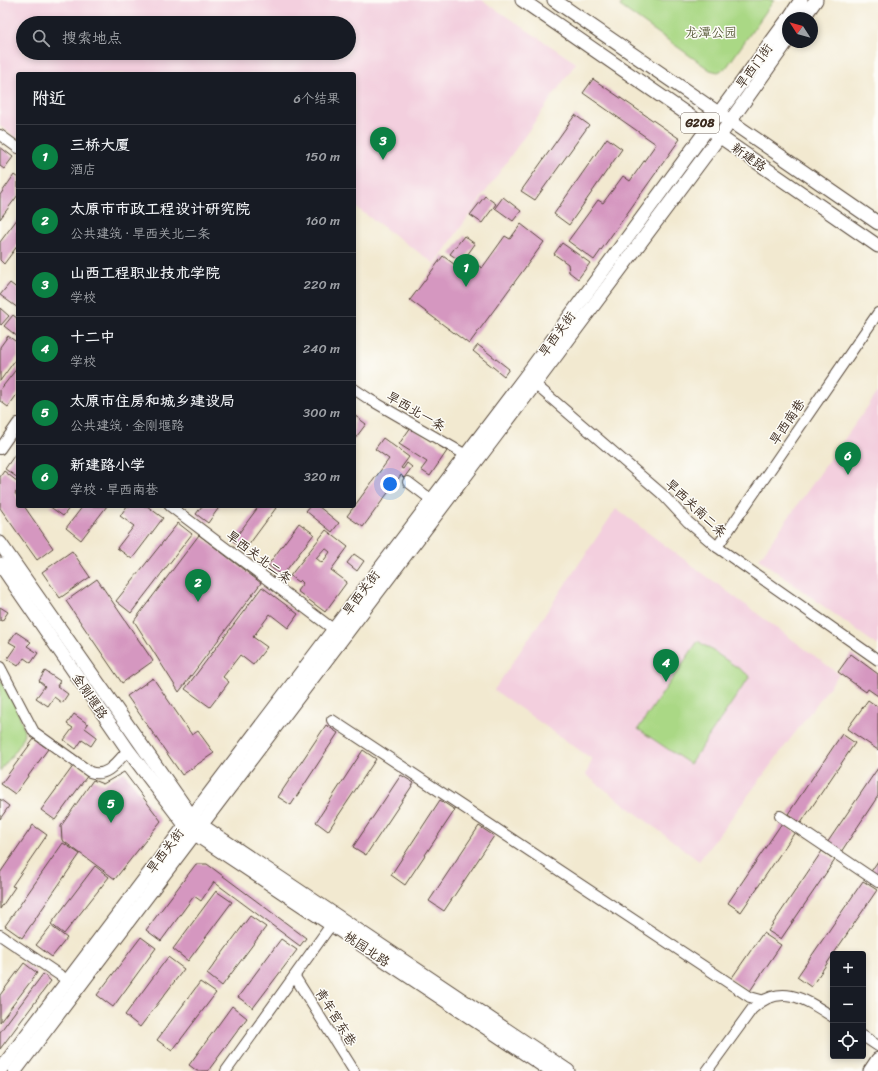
<!DOCTYPE html>
<html lang="zh">
<meta charset="utf-8">
<style>
:root{--surface:#171b24;--page:#20242c;--text:#f1f3f6;--muted:#9ea1a6;--line:#363941;--accent:#0b8043}
body{margin:0;font-family:Sriracha,"LXGW WenKai TC",sans-serif;background:var(--page);color:var(--text)}
.controls{position:absolute;right:12px;bottom:12px;display:grid;overflow:hidden;border-radius:4px;box-shadow:0 2px 6px #0003}
.controls button{width:36px;height:36px;display:grid;place-items:center;padding:0;border:0;border-bottom:1px solid var(--line);background:var(--surface);color:var(--text);font:20px sans-serif}
.compass{position:absolute;left:782px;top:12px;width:36px;height:36px;border-radius:50%;background:var(--surface);box-shadow:0 2px 6px #0003;rotate:306deg}
.you{position:absolute;left:390px;top:484px;width:14px;height:14px;margin:-10px;border:3px solid #fff;border-radius:50%;background:#1a73e8;box-shadow:0 0 0 6px #1a73e833}
.badge{display:grid;place-items:center;width:26px;height:26px;border-radius:50%;background:var(--accent);color:#fff;font-size:13px;font-weight:700}
.pin{position:absolute;translate:-50% -33px;filter:drop-shadow(0 1px 2px #0008)}
.pin::after{content:'';position:absolute;top:21px;width:14px;height:12px;background:inherit;clip-path:polygon(0 0,100% 0,50% 100%)}
.list{margin:0;padding:0;list-style:none}
h2{display:flex;justify-content:space-between;align-items:center;height:52px;margin:0;padding:0 16px;font-size:17px}
h2 small{font-size:13px;font-weight:400;color:var(--muted)}
.list li{display:grid;grid-template-columns:26px 1fr auto;gap:12px;align-items:center;box-sizing:border-box;height:64px;padding:0 16px;border-top:1px solid var(--line)}
.list b{display:block;font-size:15px;white-space:nowrap}
.list p{margin:0;font-size:13px;white-space:nowrap;color:var(--muted)}
.list em{font-size:13px;font-style:normal;color:var(--muted)}
.icon{flex:none;width:22px;height:22px;fill:none;stroke:currentColor;stroke-width:2;stroke-linecap:round;stroke-linejoin:round}
.map{position:relative;flex:none;width:878px;height:1071px;overflow:hidden}
.search{position:absolute;background:var(--surface);box-shadow:0 2px 6px #0003;left:16px;top:16px;width:340px;height:44px;display:flex;align-items:center;gap:10px;box-sizing:border-box;padding:0 14px;border-radius:22px;color:var(--muted);font-size:15px}
.panel{position:absolute;background:var(--surface);box-shadow:0 2px 6px #0003;left:16px;top:72px;width:340px;height:436px;border-radius:4px}
.map>svg:first-child{display:block}
.built{fill:#f3cfde;fill-rule:evenodd}
.green{fill:#aad885;stroke:#728152}
.building{fill:#d597c0;fill-rule:evenodd}
.lines{fill:none;stroke-linecap:round;stroke-linejoin:round}
.minor-casing{stroke:#564739;stroke-width:12}
.major-casing{stroke:#564739;stroke-width:15}
.minor{stroke:#fff;stroke-width:10}
.major{stroke:#fff;stroke-width:13}
.labels{text-anchor:middle;dominant-baseline:central;stroke-width:3;stroke-linejoin:round;paint-order:stroke}
.shield{fill:#fdfcf7;stroke:#75695f;stroke-width:1}
.shield-label{font-size:12px;font-weight:bold;fill:#3b2a1e}
.park-label{font-size:13px;fill:#5c5e3d;stroke:#fdfcf7}
.street-label{font-size:13px;fill:#3b2a1e;stroke:#fdfcf7}
</style>
<div class="map">
<svg width="878" height="1071" viewBox="0 0 878 1071">
<rect width="100%" height="100%" fill="#fdfcf7"/>
<filter id="ink" filterUnits="userSpaceOnUse"><feTurbulence type="fractalNoise" baseFrequency=".025" numOctaves="2"/><feDisplacementMap in="SourceGraphic" scale="8" xChannelSelector="R" yChannelSelector="G"/><feConvolveMatrix kernelMatrix="1 2 1 2 8 2 1 2 1" color-interpolation-filters="sRGB"/></filter>
<filter id="wash" filterUnits="userSpaceOnUse"><feTurbulence type="fractalNoise" baseFrequency=".012" numOctaves="4" result="noise"/><feDisplacementMap in="SourceGraphic" scale="16" xChannelSelector="R" yChannelSelector="G"/><feGaussianBlur stdDeviation="0.9" result="paint"/><feColorMatrix in="noise" values="0 0 0 0 0 0 0 0 0 0 0 0 0 0 0 0 0 1.4 0 .05"/><feComposite in="paint" operator="in"/></filter>
<g filter="url(#wash)">
<rect width="100%" height="100%" fill="#f2e9d0"/>
<g class="built">
<path d="M0,0H482L576,63L435,264L354,206V74H18V139L0,126ZM23,23H349V53H23Z"/>
<polygon points="878,392 878,646 759,559"/>
<polygon points="616,509 839,674 699,861 586,775 592,759 494,690"/>
</g>
<g class="green">
<polygon points="624,0 774,0 726,68 718,72 710,70 620,6"/>
<polygon points="698,641 750,676 690,764 638,729"/>
<path d="M0,678C7,692 28,724 23,738C19,749 7,761 0,771Z"/>
</g>
<g id="blocks">
<g class="building">
<polygon points="593,79 680,139 594,260 568,241 598,200 603,203 623,176 630,181 656,144 583,93"/>
<polygon points="575,115 589,125 535,200 521,191"/>
<polygon points="607,138 622,149 569,225 554,214"/>
<polygon points="0,147 13,157 4,169 0,166"/>
<polygon points="14,175 18,178 18,195 0,219 0,195"/>
<polygon points="485,196 496,204 482,223 470,215"/>
<polygon points="503,197 521,211 513,221 495,208"/>
<polygon points="18,218 18,245 4,264 0,260 0,242"/>
<polygon points="521,224 544,242 469,344 410,300 443,256 466,273 473,262 482,268 505,236 510,239"/>
<polygon points="464,236 475,244 462,262 450,254"/>
<polygon points="562,243 590,263 578,279 569,272 568,264 554,254"/>
<polygon points="10,283 18,289 18,308 0,295"/>
<polygon points="0,308 9,316 1,325 0,324"/>
<polygon points="13,315 18,319 18,337 4,326"/>
<polygon points="8,336 18,343 18,356 0,381 0,347"/>
<polygon points="478,345 509,369 504,376 473,351"/>
<polygon points="18,367 18,393 8,407 0,401 0,390"/>
<polygon points="354,415 366,424 354,440"/>
<polygon points="411,427 447,451 430,476 421,470 427,462 399,444"/>
<polygon points="383,438 409,457 401,468 403,469 407,463 412,467 404,478 401,475 363,527 347,516 389,459 375,449"/>
<polygon points="18,450 18,478 5,469"/>
<polygon points="4,471 18,482 18,490 15,493 18,498 18,506 24,506 53,548 37,560 0,508 0,477"/>
<polygon points="49,506 71,506 63,516"/>
<polygon points="83,506 107,506 81,540 66,528"/>
<polygon points="127,506 147,506 163,518 132,559 117,548 134,526 120,516"/>
<polygon points="202,506 220,506 208,523 196,514"/>
<polygon points="259,506 273,506 276,508 245,550 233,541"/>
<polygon points="310,506 318,506 339,523 332,532 306,511"/>
<polygon points="178,523 192,534 131,613 116,601"/>
<polygon points="299,523 314,534 282,576 268,565"/>
<path d="M326,530L348,547L331,570L347,582L325,612L297,591L303,583L300,580L298,582L290,576ZM325,548L330,552L322,563L316,558Z"/>
<polygon points="199,535 261,583 179,692 134,621"/>
<polygon points="72,551 90,577 60,598 42,572"/>
<polygon points="354,554 364,561 357,571 347,563"/>
<polygon points="97,579 153,661 122,683 66,601"/>
<polygon points="262,587 298,614 288,628 270,614 253,637 267,647 253,665 240,655 223,677 229,682 210,707 185,689"/>
<polygon points="0,607 8,612 2,621 0,620"/>
<polygon points="16,632 31,642 27,646 38,653 31,663 24,658 18,666 7,659 16,646 9,642"/>
<polygon points="851,654 878,674 878,696 868,689 866,692 838,672"/>
<polygon points="45,671 60,681 57,686 68,694 62,703 54,697 48,706 36,698 45,686 39,681"/>
<polygon points="153,678 192,735 198,731 214,753 182,775 127,696"/>
<polygon points="868,700 878,707 878,750 847,729"/>
<polygon points="74,714 88,724 85,728 97,737 91,746 82,740 76,749 64,740 73,728 67,724"/>
<polygon points="326,725 338,733 291,805 278,797"/>
<polygon points="842,734 855,743 801,823 788,814"/>
<polygon points="34,739 48,749 15,794 1,784"/>
<polygon points="363,750 376,759 328,831 316,822"/>
<polygon points="74,765 88,775 55,820 41,810"/>
<polygon points="878,768 878,796 841,852 827,843"/>
<polygon points="124,772 161,821 115,879 62,840 61,826 93,780 103,784"/>
<polygon points="401,775 414,783 366,855 353,847"/>
<polygon points="0,799 9,806 0,819"/>
<polygon points="440,800 455,810 405,885 391,875"/>
<polygon points="782,823 795,832 741,912 728,903"/>
<polygon points="33,825 47,835 12,886 15,887 0,909 0,873"/>
<polygon points="479,826 494,836 444,911 429,901"/>
<polygon points="63,843 80,854 22,938 5,926"/>
<polygon points="822,851 835,860 781,939 768,931"/>
<polygon points="878,861 878,878 870,873"/>
<polygon points="196,864 207,864 306,938 300,946 214,882 201,901 194,896 161,941 146,930"/>
<polygon points="95,866 109,877 64,934 51,924"/>
<polygon points="863,881 877,890 811,987 797,977"/>
<polygon points="216,891 232,902 188,961 173,949"/>
<polygon points="250,916 266,927 222,986 207,974"/>
<polygon points="51,926 67,938 52,957 36,945"/>
<polygon points="763,933 781,945 750,991 731,979"/>
<polygon points="141,937 156,948 113,1007 97,995"/>
<polygon points="281,939 297,950 253,1008 238,997"/>
<polygon points="168,957 184,969 140,1027 125,1015"/>
<polygon points="24,963 37,973 0,1022 0,995"/>
<polygon points="43,974 51,981 0,1049 0,1032"/>
<polygon points="200,982 216,993 172,1051 157,1040"/>
<polygon points="232,1006 247,1018 208,1071 197,1071 189,1065"/>
</g>
</g>
</g>
<g filter="url(#ink)">
<use href="#blocks" fill-opacity="0" stroke="#564739" stroke-width="1"/>
<g class="lines">
<g class="minor-casing">
<g id="minor">
<polyline points="0,135 18,148"/>
<polyline points="530,380 662,494 688,522 717,547 878,660"/>
<polyline points="354,389 369,399 466,455"/>
<polyline points="0,449 18,423"/>
<polyline points="408,482 437,504"/>
<polyline points="170,506 333,629"/>
<polyline points="717,547 878,313"/>
<path d="M0,667L34,732L90,772C107,778 117,762 128,750"/>
<polyline points="332,720 750,997 761,1000"/>
<polyline points="780,816 878,882"/>
<polyline points="0,935 67,980"/>
<polyline points="295,977 354,1071"/>
<polyline points="863,1036 878,1046"/>
<polyline points="226,1071 331,925"/>
<path d="M707,1071L752,1009C781,982 805,999 833,1017"/>
</g>
</g>
<g class="major-casing">
<g id="major">
<polyline points="522,0 878,246"/>
<polyline points="554,0 878,223"/>
<polyline points="789,18 801,0"/>
<polyline points="803,18 816,0"/>
<polyline points="0,543 192,817 201,825 568,1071"/>
<polyline points="0,564 128,750 185,825 195,834 551,1071"/>
<polyline points="0,1070 525,377 788,19"/>
<polyline points="15,1071 535,384 719,137 788,40"/>
<polyline points="870,1071 878,1059"/>
</g>
</g>
<use href="#minor" class="minor"/>
<use href="#major" class="major"/>
</g>
</g>
<g class="labels">
<rect class="shield" x="681" y="113" width="38" height="20" rx="3"/>
<g class="shield-label">
<text x="700" y="123">G208</text>
</g>
<g class="park-label">
<text x="711" y="32">龙潭公园</text>
</g>
<g class="street-label">
<text transform="translate(754 66) rotate(-54)">旱西门街</text>
<text transform="translate(749 157) rotate(35)">新建路</text>
<text transform="translate(557 334) rotate(-54)">旱西关街</text>
<text transform="translate(416 411) rotate(30)">旱西北一条</text>
<text transform="translate(787 422) rotate(-56)">旱西南巷</text>
<text transform="translate(696 508) rotate(43)">旱西关南二条</text>
<text transform="translate(259 557) rotate(37)">旱西关北二条</text>
<text transform="translate(361 593) rotate(-53)">旱西关街</text>
<text transform="translate(90 696) rotate(56)">金刚堰路</text>
<text transform="translate(165 851) rotate(-53)">旱西关街</text>
<text transform="translate(367 949) rotate(34)">桃园北路</text>
<text transform="translate(336 1017) rotate(58)">青年宫东巷</text>
</g>
</g>
</svg>
<div class="controls">
<button>+</button>
<button>−</button>
<button><svg class="icon" aria-label="locate" viewBox="0 0 24 24"><circle cx="12" cy="12" r="6"/><path d="M12 2v4M12 18v4M2 12h4M18 12h4"/></svg></button>
</div>
<svg class="compass" viewBox="-18 -18 36 36"><path d="M0-13l5 13h-10z" fill="#e53935"/><path d="M0 13l5-13h-10z" fill="#9ea1a6"/></svg>
<div class="you"></div>
<div class="pin badge" style="left:466px;top:287px">1</div>
<div class="pin badge" style="left:198px;top:602px">2</div>
<div class="pin badge" style="left:383px;top:160px">3</div>
<div class="pin badge" style="left:666px;top:682px">4</div>
<div class="pin badge" style="left:111px;top:823px">5</div>
<div class="pin badge" style="left:848px;top:475px">6</div>
<div class="search"><svg class="icon" aria-label="search" viewBox="0 0 24 24"><circle cx="10" cy="10" r="6"/><path d="M15 15l6 6"/></svg>搜索地点</div>
<section class="panel">
<h2>附近<small>6个结果</small></h2>
<ul class="list">
<li><span class="badge">1</span><div><b>三桥大厦</b><p>酒店</p></div><em>150 m</em></li>
<li><span class="badge">2</span><div><b>太原市市政工程设计研究院</b><p>公共建筑 · 旱西关北二条</p></div><em>160 m</em></li>
<li><span class="badge">3</span><div><b>山西工程职业技术学院</b><p>学校</p></div><em>220 m</em></li>
<li><span class="badge">4</span><div><b>十二中</b><p>学校</p></div><em>240 m</em></li>
<li><span class="badge">5</span><div><b>太原市住房和城乡建设局</b><p>公共建筑 · 金刚堰路</p></div><em>300 m</em></li>
<li><span class="badge">6</span><div><b>新建路小学</b><p>学校 · 旱西南巷</p></div><em>320 m</em></li>
</ul>
</section>
</div>
